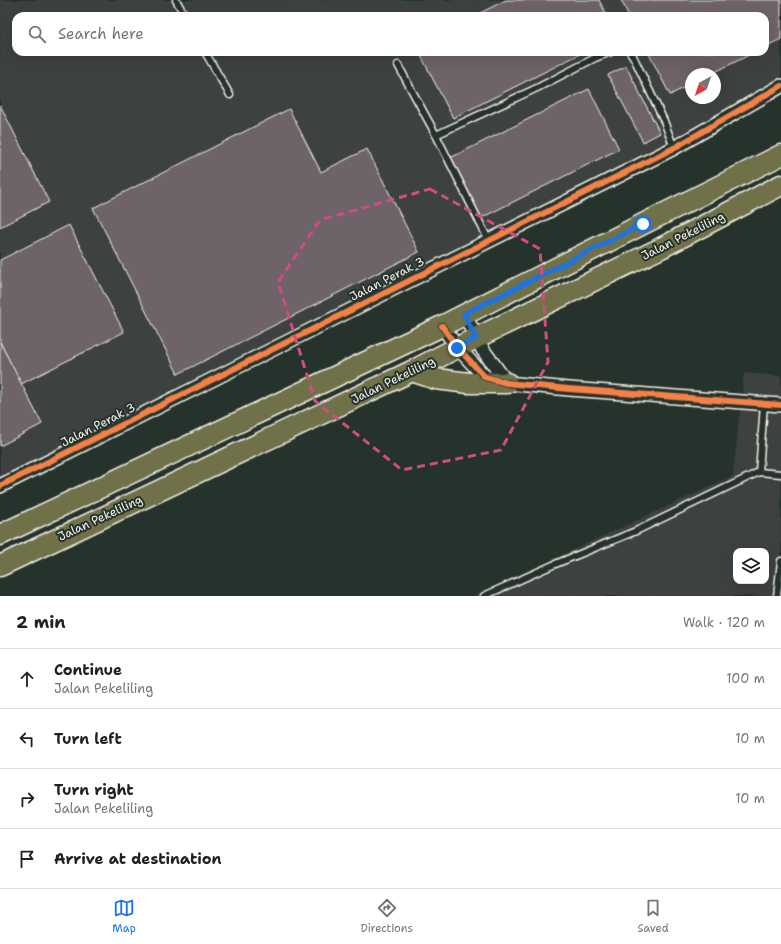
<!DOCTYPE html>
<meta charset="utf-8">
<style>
:root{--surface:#fff;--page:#f6f6f6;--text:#202124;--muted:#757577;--line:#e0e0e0;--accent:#1a73e8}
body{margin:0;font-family:"Shantell Sans",sans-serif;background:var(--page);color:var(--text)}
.controls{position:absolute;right:12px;bottom:12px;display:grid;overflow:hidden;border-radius:8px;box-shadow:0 4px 16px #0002}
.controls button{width:36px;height:36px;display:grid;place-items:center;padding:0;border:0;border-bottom:1px solid var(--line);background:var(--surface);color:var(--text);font:20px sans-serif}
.compass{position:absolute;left:685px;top:68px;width:36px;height:36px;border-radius:50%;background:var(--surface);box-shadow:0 4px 16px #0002;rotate:220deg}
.stop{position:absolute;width:12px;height:12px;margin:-9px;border:3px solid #1a73e8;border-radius:50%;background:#fff}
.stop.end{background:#1a73e8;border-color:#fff;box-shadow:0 1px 4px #0008}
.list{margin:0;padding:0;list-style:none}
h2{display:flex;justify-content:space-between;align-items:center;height:52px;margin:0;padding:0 16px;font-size:17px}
h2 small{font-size:13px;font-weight:400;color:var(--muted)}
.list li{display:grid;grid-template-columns:26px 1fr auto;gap:12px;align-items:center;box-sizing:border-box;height:60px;padding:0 16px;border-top:1px solid var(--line)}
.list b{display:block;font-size:15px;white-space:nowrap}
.list p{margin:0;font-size:13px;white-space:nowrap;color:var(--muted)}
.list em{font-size:13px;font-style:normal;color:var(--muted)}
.icon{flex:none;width:22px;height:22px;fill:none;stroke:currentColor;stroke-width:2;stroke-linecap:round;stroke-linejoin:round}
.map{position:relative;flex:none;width:781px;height:596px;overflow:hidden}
.search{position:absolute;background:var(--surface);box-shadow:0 4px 16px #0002;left:12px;right:12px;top:12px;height:44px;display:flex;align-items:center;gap:10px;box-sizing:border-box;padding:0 14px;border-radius:12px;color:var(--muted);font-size:15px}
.sheet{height:292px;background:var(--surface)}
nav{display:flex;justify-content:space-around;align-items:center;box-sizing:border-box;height:56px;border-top:1px solid var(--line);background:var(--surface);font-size:11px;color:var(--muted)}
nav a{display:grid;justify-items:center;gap:2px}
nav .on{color:var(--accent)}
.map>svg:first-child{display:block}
.built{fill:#3c423f;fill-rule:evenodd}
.building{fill:#6e6469;stroke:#f4f1e8}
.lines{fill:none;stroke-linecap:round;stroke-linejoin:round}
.lane-casing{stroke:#f4f1e8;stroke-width:9}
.street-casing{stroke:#f4f1e8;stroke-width:16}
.primary-casing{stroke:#f4f1e8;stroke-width:23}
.lane{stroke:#26332d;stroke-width:6}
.street{stroke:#26332d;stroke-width:13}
.primary{stroke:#6f714a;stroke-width:20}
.cycleway-casing{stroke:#26332d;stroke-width:8}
.cycleway{stroke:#f48246;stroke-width:6}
.route{stroke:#1a73e8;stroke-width:5}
.marked{fill:none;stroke:#ce4e7e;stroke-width:3;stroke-dasharray:8 5;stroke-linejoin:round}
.labels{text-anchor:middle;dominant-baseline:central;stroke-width:4;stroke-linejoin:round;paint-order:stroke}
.street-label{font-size:12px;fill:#f4f1e8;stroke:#26332d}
</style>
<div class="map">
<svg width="781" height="596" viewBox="0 0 781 596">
<rect width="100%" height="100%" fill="#26332d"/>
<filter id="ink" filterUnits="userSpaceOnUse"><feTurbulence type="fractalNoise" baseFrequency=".025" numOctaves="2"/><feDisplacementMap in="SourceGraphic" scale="8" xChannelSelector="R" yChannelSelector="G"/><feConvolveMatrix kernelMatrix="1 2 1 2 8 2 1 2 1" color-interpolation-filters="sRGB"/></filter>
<g filter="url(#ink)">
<g class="built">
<path d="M0,0H781V95L0,489ZM16,16H765V52H16ZM691,74H715V98H691Z"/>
<path d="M744,373L781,376V596H473L733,476ZM736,551H766V581H736Z"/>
</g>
<g class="building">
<polygon points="506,0 599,0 607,16 474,16"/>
<polygon points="621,0 781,0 781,39 765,47 765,16 629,16"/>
<polygon points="419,52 584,52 453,118"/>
<polygon points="648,52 755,52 711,74 691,74 691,84 670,95"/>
<polygon points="626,66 660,133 643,142 608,75"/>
<polygon points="589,89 619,149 481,218 450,158"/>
<polygon points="0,105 49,202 0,227"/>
<polygon points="289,109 321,172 367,149 419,252 178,374 93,208"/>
<polygon points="69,225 124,332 21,384 0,342 0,260"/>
<polygon points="0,342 42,424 0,446"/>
</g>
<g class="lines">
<g class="lane-casing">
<g id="lane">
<polyline points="176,0 185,16"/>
<polyline points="205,52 230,95"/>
<polyline points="630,52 633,56 664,121 674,148"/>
<polyline points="398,65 436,135"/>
<polyline points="489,241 436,135 537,88 595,58 611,52"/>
<polyline points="759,472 764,404"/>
<polyline points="484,596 553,565 636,531 759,472 781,474"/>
<polyline points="777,596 781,561"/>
</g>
</g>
<g class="street-casing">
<g id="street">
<polyline points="464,314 483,350 507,383"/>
<polyline points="442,326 457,347 485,377 507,383 569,389 781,405"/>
<polyline points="0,486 674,148 781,86"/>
</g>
</g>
<g class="primary-casing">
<g id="primary">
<polyline points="412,371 436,379 469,383 507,383"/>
<polyline points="0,535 442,326 643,224 781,155"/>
<polyline points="0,566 412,371 476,338 661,248 781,185"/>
</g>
</g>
<use href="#lane" class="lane"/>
<use href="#street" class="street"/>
<use href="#primary" class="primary"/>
<g class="cycleway-casing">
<g id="cycleway">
<polyline points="442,326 457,347 485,377 507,383 569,389 781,405"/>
<polyline points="0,486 674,148 781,86"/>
</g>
</g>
<use href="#cycleway" class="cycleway"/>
</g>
</g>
<g class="lines" filter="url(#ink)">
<polyline class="route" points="457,348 476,338 464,314 643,224"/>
</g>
<path class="marked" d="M430,189L540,249L548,362L501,450L402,470L315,401L278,282L320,220Z"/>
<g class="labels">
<g class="street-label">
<text transform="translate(683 236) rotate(-27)">Jalan Pekeliling</text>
<text transform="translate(387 279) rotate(-27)">Jalan Perak 3</text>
<text transform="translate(393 380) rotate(-26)">Jalan Pekeliling</text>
<text transform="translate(98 425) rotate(-27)">Jalan Perak 3</text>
<text transform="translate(100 518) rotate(-25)">Jalan Pekeliling</text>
</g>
</g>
</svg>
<div class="controls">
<button><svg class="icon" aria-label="layers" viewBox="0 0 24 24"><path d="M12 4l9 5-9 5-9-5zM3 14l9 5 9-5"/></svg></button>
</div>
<svg class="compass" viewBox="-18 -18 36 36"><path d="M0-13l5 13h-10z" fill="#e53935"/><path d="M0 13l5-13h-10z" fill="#757577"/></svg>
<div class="stop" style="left:643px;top:224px"></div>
<div class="stop end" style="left:457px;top:348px"></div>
<div class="search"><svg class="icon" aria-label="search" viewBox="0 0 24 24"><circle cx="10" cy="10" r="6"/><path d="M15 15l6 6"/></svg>Search here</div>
</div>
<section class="sheet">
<h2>2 min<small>Walk · 120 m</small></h2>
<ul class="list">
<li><svg class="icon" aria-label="ahead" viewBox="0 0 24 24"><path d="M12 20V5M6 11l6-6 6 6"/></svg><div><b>Continue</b><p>Jalan Pekeliling</p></div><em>100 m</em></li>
<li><svg class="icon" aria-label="left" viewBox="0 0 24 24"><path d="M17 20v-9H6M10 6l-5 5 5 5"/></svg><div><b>Turn left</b></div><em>10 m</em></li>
<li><svg class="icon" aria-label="right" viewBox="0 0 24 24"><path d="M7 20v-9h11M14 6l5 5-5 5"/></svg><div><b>Turn right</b><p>Jalan Pekeliling</p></div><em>10 m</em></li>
<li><svg class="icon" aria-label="arrive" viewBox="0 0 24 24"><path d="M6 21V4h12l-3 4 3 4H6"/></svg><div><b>Arrive at destination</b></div></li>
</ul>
</section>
<nav>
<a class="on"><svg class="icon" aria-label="map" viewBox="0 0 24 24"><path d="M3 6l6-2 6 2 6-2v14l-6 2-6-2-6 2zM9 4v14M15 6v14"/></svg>Map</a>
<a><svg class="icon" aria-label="directions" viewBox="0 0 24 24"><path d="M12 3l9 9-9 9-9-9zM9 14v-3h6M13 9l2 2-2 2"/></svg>Directions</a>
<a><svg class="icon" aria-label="saved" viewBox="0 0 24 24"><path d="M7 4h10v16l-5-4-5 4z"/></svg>Saved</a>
</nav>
